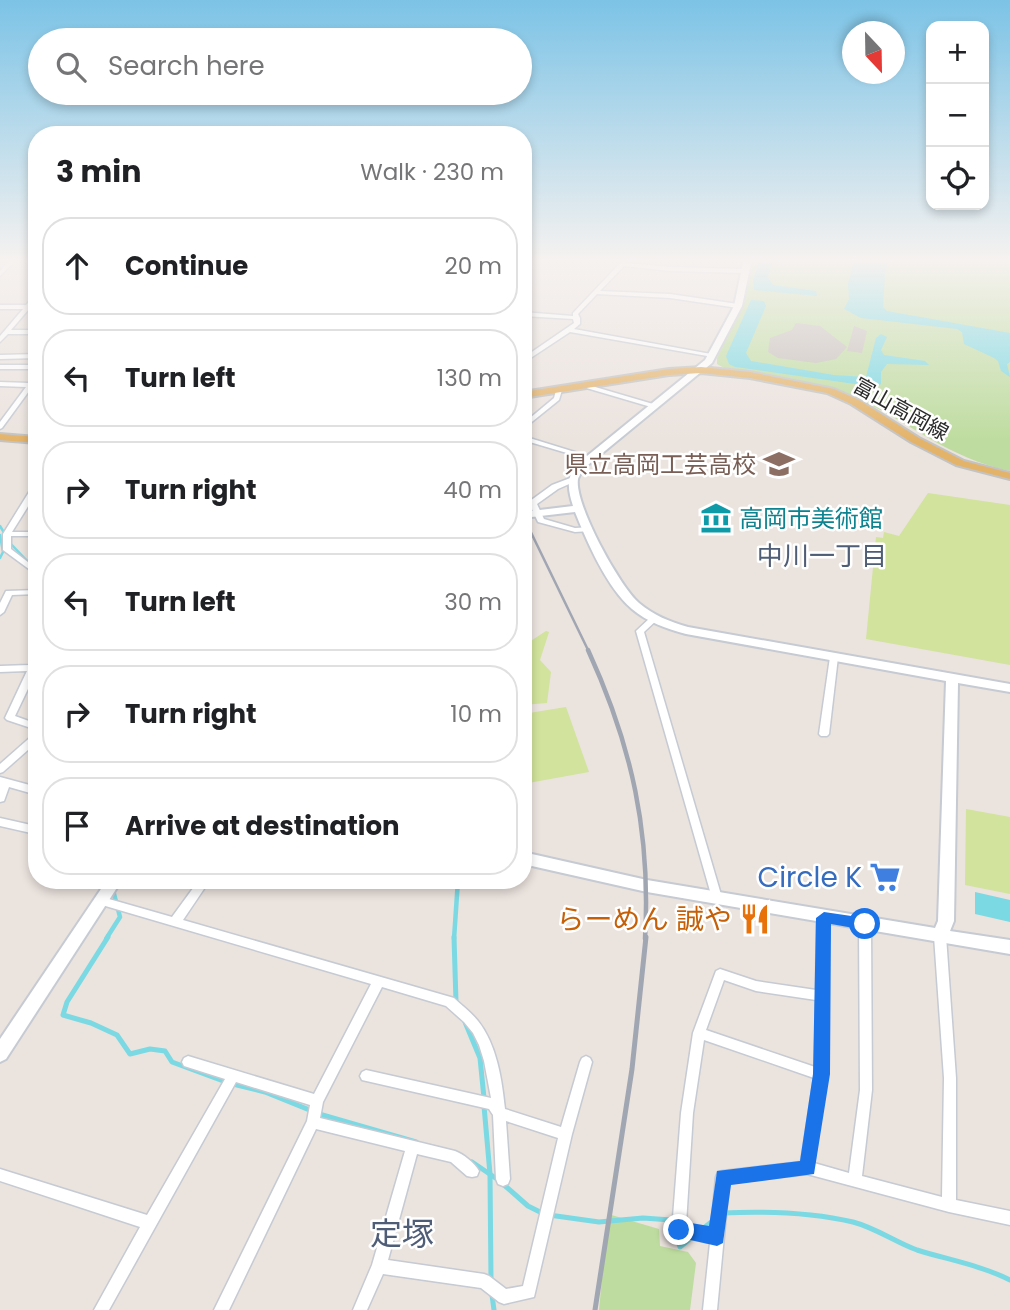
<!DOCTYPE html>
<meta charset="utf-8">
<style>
:root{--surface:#fff;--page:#f2f2f2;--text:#202124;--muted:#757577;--line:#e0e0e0}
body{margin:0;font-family:Poppins,"Noto Sans JP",sans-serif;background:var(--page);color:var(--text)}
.controls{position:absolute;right:21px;top:21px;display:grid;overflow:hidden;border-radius:14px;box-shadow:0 4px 10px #0003}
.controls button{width:63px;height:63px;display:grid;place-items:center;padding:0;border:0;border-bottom:2px solid var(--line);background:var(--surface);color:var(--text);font:35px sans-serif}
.compass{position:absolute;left:842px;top:21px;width:63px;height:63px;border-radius:50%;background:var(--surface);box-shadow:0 4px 10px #0003;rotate:158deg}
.stop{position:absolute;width:21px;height:21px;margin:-16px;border:5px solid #1a73e8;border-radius:50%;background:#fff}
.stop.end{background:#1a73e8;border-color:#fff;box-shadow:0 2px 7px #0008}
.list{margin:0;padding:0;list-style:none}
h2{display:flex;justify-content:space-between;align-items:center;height:91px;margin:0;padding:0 28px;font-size:30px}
h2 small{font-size:23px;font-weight:400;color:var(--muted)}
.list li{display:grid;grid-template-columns:46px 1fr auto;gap:21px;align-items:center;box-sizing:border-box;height:98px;margin:0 14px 14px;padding:0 14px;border:2px solid var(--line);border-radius:28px}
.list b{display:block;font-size:26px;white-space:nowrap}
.list em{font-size:23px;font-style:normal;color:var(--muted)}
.icon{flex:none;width:38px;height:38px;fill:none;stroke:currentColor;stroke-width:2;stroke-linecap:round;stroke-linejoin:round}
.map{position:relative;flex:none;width:1010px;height:1310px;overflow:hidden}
.search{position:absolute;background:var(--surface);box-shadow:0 4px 10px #0003;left:28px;top:28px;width:504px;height:77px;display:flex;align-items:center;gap:18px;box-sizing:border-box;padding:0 24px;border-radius:38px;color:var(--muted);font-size:26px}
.panel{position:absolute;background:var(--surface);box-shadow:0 4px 10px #0003;left:28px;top:126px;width:504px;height:763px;border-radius:28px}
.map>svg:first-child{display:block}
.green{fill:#bedc9f}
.pitch{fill:#d1e39c}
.water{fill:#7ad9e3}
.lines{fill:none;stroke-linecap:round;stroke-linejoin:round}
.stream-far2{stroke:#7ad9e3;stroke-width:2.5}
.stream-far1{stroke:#7ad9e3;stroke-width:4.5}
.stream{stroke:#7ad9e3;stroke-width:5}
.building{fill:#c4beb9}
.street-casing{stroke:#c5cad3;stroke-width:3}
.secondary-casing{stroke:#c5cad3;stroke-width:4}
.primary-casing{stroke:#c3c3c3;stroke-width:4}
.street{fill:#fff;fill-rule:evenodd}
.secondary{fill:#fff;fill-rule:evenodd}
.primary{fill:#e4b36a;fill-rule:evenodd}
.rail-far2{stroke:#a1a6b3;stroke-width:2.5}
.rail-far1{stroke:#a1a6b3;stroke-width:4.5}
.rail{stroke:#a1a6b3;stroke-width:5}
.route{fill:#1a73e8}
.labels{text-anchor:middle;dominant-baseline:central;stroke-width:5;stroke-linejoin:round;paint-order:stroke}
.far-street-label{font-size:21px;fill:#2a2a2a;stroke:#fff}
.education-label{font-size:24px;fill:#785e54;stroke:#fff;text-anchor:end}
.culture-label{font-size:24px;fill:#0d838f;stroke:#fff;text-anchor:start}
.neighbourhood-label{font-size:26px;fill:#4f5d77;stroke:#fff}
.near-shop-label{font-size:28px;fill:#366cbe;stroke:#fff;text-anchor:end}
.near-food-label{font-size:28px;fill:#c56008;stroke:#fff;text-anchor:end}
.near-neighbourhood-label{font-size:32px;fill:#4f5d77;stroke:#fff}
</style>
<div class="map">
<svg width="1010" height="1310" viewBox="0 0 1010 1310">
<rect width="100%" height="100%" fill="#ebe3de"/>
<g class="green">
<path d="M753,258H1010V471C946,457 915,425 860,400C817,380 770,375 724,368L717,364V358L741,308Z"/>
<polygon points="608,1214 659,1229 660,1246 688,1252 696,1263 690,1310 599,1310"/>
</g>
<g class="pitch">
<polygon points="928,493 1010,505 1010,665 866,639 876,537 883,538 884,532 899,536"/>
<polygon points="546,631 549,632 540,660 551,672 547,703 523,705 523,646"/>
<polygon points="566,707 589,772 523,784 523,714"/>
<polygon points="966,809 1010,817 1010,894 965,885"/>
</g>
<g class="water">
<polygon points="760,258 774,258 768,277 773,285 816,291 817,296 754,290 753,280"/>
<polygon points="855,258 889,258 885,274 883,307 887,311 1010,333 1010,362 1007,364 1010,377 1001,371 998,361 994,358 964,344 962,332 957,329 861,318 844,309 849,299 848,283"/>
<polygon points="751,300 764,301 766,306 746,353 751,361 834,375 866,377 876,338 881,334 887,337 881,350 884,355 925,361 929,365 887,364 881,372 881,384 876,387 735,367 729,364 726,356"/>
<polygon points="975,892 1010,900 1010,922 975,914"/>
</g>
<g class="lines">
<g class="stream-far2">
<polyline points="0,526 6,536"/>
<polyline points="0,535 3,552 0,558"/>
<polyline points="10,543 31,565"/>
</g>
<g class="stream-far1">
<polyline points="106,939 120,917 113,890"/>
<polyline points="454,939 458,880"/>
</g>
<g class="stream">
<polyline points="108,937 67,1002 63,1015 91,1023 117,1035 130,1054 150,1049 165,1051 172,1062 226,1082"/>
<polyline points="454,937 456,1002"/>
<polyline points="465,1022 480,1058 484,1098"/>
<polyline points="233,1084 265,1092 312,1111"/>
<polyline points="484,1106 490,1174 491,1280"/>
<polyline points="319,1114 416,1142"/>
<polyline points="472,1162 497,1179"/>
<polyline points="503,1184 528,1206 542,1213"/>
<path d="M723,1213C766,1211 810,1212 853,1222C876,1228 895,1242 917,1250C949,1260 980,1265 1010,1280"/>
<polyline points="549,1215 599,1222 643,1218 671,1220 673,1225"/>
<polyline points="701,1230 714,1220"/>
<polyline points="675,1232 680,1247 692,1237"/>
<polyline points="492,1295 494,1310"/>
</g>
</g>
<g class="building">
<polygon points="796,323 820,326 847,347 836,359 816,363 778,358 768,352 770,338 792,330"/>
<polygon points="854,326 867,331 862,353 847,351"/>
</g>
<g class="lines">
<g class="street-casing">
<g id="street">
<polygon points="12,258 18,258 0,276 0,271"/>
<polygon points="625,258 631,258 626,263 670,267 744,269 747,271 744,273 670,271 624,266 600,291 670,294 738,304 741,306 738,308 670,298 597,294 578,314 580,318 580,324 574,329 711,354 714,356 713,357 570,332 523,363 523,358 574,323 573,319 523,316 523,312 573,316 573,313"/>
<polygon points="37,293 37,299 31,305 37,305 37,309 29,309 11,330 37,330 37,334 8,334 0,342 0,336 23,309 0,309 0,305 26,305"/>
<polygon points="37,354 37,358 0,359 0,355"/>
<rect x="0" y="365" width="37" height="4"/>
<polygon points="37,374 37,381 35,384 36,385 32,387 2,428 0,429 0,422 26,387 0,386 0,382 29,383 35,375"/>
<polygon points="585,384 653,404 654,405 651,407 583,387 583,385"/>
<polygon points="559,388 562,390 559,400 528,425 524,425 524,423 554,398 556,390"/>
<polygon points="523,436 591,457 592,458 589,460 587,459 523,440"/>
<polygon points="573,477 577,479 576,481 558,489 537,504 544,519 575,528 591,527 592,529 591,531 575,532 538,522 529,503 530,501 552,485"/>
<polygon points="34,484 37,484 37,492 12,532 37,532 37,536 11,536 11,549 37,569 37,575 3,550 3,534"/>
<polygon points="37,590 37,594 12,595 4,612 0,615 0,603 6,591"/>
<polygon points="654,616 658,619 644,632 722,898 721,901 717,902 713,901 712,898 636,631 651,617"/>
<polygon points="834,654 838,657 829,734 827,736 821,736 819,734 830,657"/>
<polygon points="37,656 37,670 15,716 37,724 37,730 7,720 5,718 27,671 0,672 0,666 30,665 34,657"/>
<polygon points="37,733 37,742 3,772 0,773 0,764 34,734"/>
<polygon points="0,777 37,787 37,795 9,787 4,801 0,802"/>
<polygon points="0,818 31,825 35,826 36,829 35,832 31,833 0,826"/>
<path d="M199,880H210L183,920L454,998C462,1006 471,1012 478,1021C497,1045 502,1080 505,1109L561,1127L580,1062L582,1058L586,1056L590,1058L592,1062L572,1134L534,1297L504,1304L499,1302L481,1288L383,1274L367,1310H353L372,1265L405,1151L316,1129L229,1310H214L307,1121L310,1105L236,1082L109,1310H94L140,1227L0,1181V1169L147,1215L225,1079L184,1066L182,1062L184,1058L188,1056L314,1094L371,984L102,905L98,904L97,901L98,898L102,897L172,917ZM382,987L446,1006L464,1022L473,1033L479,1045L484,1061L491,1098L366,1070L362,1072L360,1076L362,1080L489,1109L493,1115L496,1179L498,1184L503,1186L508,1184L510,1179L506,1121L558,1138L523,1286L506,1289L489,1276L484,1274L388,1260L417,1154L451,1162L467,1176L472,1177L477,1176L479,1171C475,1163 463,1154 455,1151L320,1118L323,1102Z"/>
<path d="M823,913L827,914L829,917L827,1075L814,1163L849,1173L860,1090L859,924L861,921L865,920L869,921L871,924L872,1090L862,1176L942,1197L944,1078L934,936L936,933L940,931L944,933L946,936L956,1078V1200L1010,1211V1225L949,1212L807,1174L729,1183L717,1310H703L710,1243L674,1235L672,1230L681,1113L693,1033L716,971L720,969L756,981L816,990L817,917L819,914ZM724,980L756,991L816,1000L815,1067L706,1030ZM704,1040L814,1078L801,1162L723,1171L718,1172L716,1177L711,1229L686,1224L693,1113Z"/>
</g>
</g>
<g class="secondary-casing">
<g id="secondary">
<path d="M744,258H752L742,306L712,363L583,469C581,473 579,475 578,479C574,504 620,587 639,603C653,615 670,622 688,627L1010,684V692L958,683L954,921L950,931L1010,940V954L647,892L523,864V852L647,880L935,928L938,921L946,681L686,634C667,629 647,622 632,609C607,588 587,542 575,512L523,518V512L573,506C568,490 566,479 576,465L705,360L734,306Z"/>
<polygon points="107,880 122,880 6,1059 0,1062 0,1039"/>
</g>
</g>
<g class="primary-casing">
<g id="primary">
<polygon points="701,367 750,372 834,389 859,400 919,438 964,461 1010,473 1010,479 956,465 911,442 851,404 827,393 750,378 701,373 669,375 523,398 523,392 669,369"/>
<polygon points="0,434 37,437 37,443 0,440"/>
</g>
</g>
<use href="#street" class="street"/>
<use href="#secondary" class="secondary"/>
<use href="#primary" class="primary"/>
<polyline class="rail-far2" points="523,516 589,652"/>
<path class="rail-far1" d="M588,650C632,746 651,833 645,939"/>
<polyline class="rail" points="595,1310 632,1069 646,937"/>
</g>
<linearGradient id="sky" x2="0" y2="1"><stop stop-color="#7cc3e6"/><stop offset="0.59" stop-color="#f6f2f0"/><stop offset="1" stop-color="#f6f2f0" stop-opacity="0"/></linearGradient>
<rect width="1010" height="441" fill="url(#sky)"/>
<polygon class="route" points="824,912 865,918 872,924 865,930 831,924 830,1074 814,1174 731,1185 723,1243 717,1246 673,1236 670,1230 673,1223 679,1221 709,1226 717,1171 800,1161 813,1074 816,918"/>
<defs>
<g id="school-bare" transform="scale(2.415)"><path d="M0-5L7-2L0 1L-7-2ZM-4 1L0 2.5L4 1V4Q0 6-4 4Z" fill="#8d6e63" stroke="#fff" stroke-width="2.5" paint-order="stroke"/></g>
<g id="museum-bare" transform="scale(2.415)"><path d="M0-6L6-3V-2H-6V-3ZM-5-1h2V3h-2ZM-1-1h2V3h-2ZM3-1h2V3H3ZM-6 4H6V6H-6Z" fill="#0f9aa8" stroke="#fff" stroke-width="2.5" paint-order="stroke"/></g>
<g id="supermarket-bare" transform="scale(2.415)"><path d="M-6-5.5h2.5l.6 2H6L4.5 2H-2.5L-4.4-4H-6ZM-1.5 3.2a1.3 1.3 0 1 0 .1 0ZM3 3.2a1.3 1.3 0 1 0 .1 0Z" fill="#3f7fe0" stroke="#fff" stroke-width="2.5" paint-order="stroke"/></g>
<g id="restaurant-bare" transform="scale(2.415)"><path d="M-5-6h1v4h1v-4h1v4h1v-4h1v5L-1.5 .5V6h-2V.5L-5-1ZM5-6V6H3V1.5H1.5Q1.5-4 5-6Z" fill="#e8710a" stroke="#fff" stroke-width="2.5" paint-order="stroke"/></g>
</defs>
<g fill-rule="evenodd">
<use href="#school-bare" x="779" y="464"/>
<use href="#museum-bare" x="716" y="518"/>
<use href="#supermarket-bare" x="885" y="877"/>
<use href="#restaurant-bare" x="755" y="919"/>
</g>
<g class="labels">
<g class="far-street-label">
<text transform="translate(901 409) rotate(29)">富山高岡線</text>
</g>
<g class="education-label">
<text x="756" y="464">県立高岡工芸高校</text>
</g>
<g class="culture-label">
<text x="739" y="518">高岡市美術館</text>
</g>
<g class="neighbourhood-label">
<text x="822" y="556">中川一丁目</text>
</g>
<g class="near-shop-label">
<text x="862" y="877">Circle K</text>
</g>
<g class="near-food-label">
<text x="732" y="919">らーめん 誠や</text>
</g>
<g class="near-neighbourhood-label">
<text x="402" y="1233">定塚</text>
</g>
</g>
</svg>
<div class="controls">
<button>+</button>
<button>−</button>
<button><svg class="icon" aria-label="locate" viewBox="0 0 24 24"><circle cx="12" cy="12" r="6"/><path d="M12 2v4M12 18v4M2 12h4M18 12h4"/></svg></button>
</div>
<svg class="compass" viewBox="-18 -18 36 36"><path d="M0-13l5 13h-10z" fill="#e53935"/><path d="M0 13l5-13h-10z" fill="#757577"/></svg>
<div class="stop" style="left:865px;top:924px"></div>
<div class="stop end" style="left:679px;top:1230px"></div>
<div class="search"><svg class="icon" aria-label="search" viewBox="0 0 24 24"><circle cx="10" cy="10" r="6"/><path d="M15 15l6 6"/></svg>Search here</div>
<section class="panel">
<h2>3 min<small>Walk · 230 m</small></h2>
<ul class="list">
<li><svg class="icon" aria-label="ahead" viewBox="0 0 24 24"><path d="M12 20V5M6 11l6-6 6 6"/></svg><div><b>Continue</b></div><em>20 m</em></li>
<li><svg class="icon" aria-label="left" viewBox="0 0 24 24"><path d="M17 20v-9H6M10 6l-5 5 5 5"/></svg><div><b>Turn left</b></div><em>130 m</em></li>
<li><svg class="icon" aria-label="right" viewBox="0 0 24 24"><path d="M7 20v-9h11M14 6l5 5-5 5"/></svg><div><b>Turn right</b></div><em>40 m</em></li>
<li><svg class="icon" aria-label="left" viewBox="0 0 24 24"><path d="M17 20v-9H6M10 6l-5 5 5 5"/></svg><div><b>Turn left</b></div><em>30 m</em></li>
<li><svg class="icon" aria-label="right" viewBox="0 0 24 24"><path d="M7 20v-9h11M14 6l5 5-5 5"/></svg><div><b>Turn right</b></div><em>10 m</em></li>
<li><svg class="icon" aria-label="arrive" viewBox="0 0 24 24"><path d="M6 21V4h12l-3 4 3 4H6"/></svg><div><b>Arrive at destination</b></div></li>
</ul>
</section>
</div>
